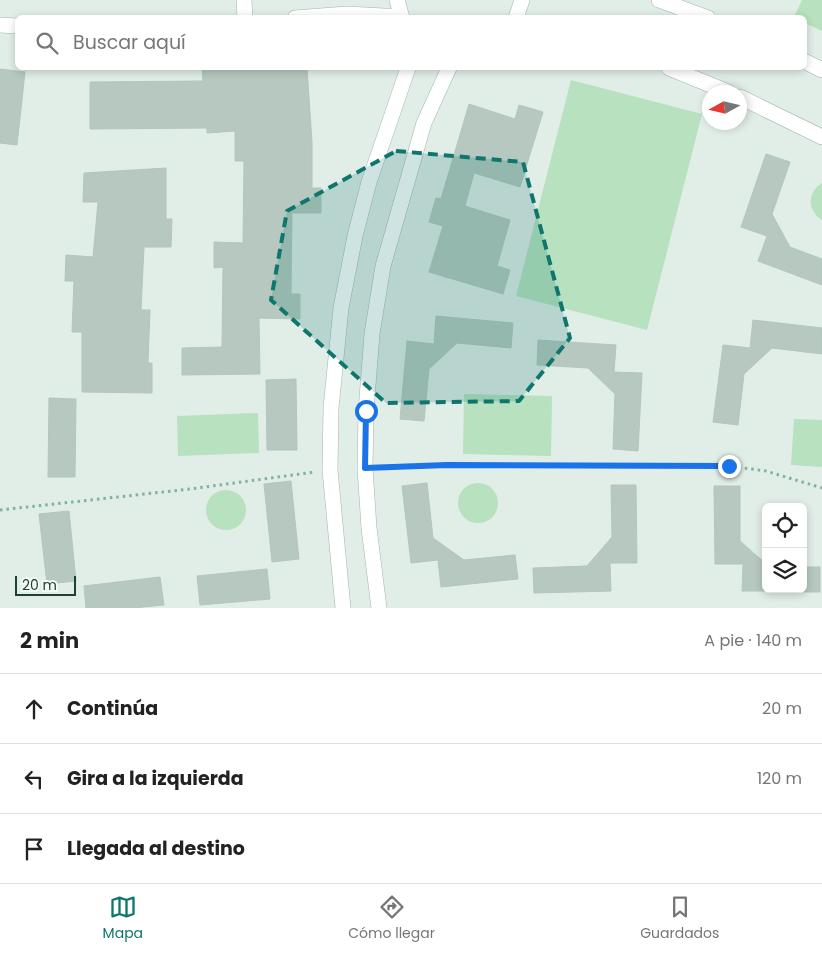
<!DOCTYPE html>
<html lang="es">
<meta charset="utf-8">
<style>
:root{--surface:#fff;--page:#f2f2f2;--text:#222;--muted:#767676;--line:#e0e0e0;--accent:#0f766e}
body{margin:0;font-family:Poppins,sans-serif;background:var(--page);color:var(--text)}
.controls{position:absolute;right:15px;bottom:15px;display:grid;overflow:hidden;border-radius:8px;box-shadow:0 2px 8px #0003}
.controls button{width:45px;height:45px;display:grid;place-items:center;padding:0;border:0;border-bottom:1px solid var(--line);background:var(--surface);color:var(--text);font:25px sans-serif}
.compass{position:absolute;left:702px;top:85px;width:45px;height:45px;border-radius:50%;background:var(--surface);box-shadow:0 2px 8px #0003;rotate:262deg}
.scale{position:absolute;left:15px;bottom:12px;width:61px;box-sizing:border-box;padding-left:5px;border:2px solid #1f4035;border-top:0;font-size:14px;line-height:18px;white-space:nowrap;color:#1f4035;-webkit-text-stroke:4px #f2f9f5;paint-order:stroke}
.stop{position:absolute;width:15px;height:15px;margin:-11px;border:4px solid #1a73e8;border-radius:50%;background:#fff}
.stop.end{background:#1a73e8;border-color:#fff;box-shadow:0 1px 5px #0008}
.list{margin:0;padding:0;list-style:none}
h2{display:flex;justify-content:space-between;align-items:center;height:65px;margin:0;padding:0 20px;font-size:21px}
h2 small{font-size:16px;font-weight:400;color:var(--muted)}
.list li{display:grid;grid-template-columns:32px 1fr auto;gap:15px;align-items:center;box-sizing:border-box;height:70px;padding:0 20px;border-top:1px solid var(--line)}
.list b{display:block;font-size:19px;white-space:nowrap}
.list em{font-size:16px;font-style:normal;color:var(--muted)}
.icon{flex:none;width:28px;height:28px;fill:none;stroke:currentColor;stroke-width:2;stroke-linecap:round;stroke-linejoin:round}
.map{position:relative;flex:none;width:822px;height:608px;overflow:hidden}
.search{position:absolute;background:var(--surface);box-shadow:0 2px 8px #0003;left:15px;right:15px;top:15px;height:55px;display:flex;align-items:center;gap:12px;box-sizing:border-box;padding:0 18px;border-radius:8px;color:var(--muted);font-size:19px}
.sheet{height:275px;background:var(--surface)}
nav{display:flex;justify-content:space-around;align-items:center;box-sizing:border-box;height:70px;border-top:1px solid var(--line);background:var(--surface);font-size:14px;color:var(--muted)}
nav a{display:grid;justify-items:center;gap:2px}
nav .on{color:var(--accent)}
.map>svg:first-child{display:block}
.green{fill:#b7e1bf}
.building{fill:#b6c8bf;stroke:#b2c7bd}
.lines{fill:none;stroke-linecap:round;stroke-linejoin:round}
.minor-casing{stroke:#a3b6ae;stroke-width:16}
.tertiary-casing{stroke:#a3b6ae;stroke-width:16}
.path{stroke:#7eb49f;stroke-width:3;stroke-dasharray:2.5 4;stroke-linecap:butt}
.minor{stroke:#fff;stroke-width:15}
.tertiary{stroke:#fff;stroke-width:15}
.route{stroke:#1a73e8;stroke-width:6}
.marked{fill:#0f766e;fill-opacity:0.2;stroke:#0f766e;stroke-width:4;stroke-dasharray:10 6;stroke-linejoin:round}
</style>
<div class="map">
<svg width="822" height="608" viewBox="0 0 822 608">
<rect width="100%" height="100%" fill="#e1ede7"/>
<g class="green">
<polygon points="802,0 822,0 822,31 805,23 804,18 794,17"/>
<polygon points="571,80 702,114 647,330 516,296"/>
<path d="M822,183V220C807,211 807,192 822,183Z"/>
<polygon points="464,394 552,396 551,456 463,454"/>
<polygon points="258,413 259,453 178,456 177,416"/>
<polygon points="794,419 822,420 822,467 791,465"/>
<circle cx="478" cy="503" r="20"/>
<circle cx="226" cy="510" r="20"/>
</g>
<g class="building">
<polygon points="220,68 307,68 312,143 312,188 321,188 321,213 292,213 291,294 300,294 300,319 259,318 260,374 182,375 182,348 222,347 223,267 214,268 214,242 243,243 244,161 235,161 235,131 207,133 207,128 90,129 90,82 203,81 202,69"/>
<polygon points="0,69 25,72 17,145 0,143"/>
<polygon points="469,104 515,119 519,105 543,112 520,187 474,173 465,206 510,220 497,266 510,270 503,294 429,272 443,226 429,222 436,198 441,199"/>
<polygon points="766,154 790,162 772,214 790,247 822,259 822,285 758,261 767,236 741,227"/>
<polygon points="166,168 166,219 172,219 171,247 144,247 141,310 150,310 148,363 152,363 152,393 82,392 82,332 72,332 74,281 65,281 66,255 93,257 98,202 83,202 84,173"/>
<polygon points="436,316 513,323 511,348 457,343 429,369 424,421 400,419 407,341 434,344"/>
<polygon points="753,320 822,328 822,354 772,348 744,374 738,425 713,422 723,345 750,348"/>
<polygon points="538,340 616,345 614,372 642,373 638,451 613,449 615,394 588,368 537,365"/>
<polygon points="296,379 297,450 267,450 266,380"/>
<polygon points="49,398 76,399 75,477 48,477"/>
<polygon points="291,481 299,559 272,562 264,484"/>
<polygon points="427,483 433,538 464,560 515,555 518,579 441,587 438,560 411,563 402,486"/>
<polygon points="611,485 636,485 637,563 610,563 611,591 534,593 533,568 587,566 612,537"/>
<polygon points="714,486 740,486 740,541 766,564 766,591 742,591 743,564 715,564"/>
<polygon points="69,511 76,581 47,584 39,514"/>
<rect x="803" y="567" width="17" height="25"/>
<polygon points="267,569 270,599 200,605 197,576"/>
<polygon points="160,577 164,605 133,608 86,608 84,586"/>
</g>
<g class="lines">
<g class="minor-casing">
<g id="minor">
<polyline points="343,608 330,470 331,408 341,308 355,236 369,182 408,68"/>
<polyline points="379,608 369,528 365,468 366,411 372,334 383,266 424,123 449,68"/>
</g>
</g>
<g class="tertiary-casing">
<g id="tertiary">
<polyline points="244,0 245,18"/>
<polyline points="397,0 402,18"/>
<polyline points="659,0 708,18"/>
<polyline points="295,18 347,14 402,17"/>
<polyline points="516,18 522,0"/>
<polyline points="0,25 18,26"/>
<polyline points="804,61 822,70"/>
<polyline points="669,68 728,92"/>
<polyline points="740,97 822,137"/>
</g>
</g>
<g class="path">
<polyline points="381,468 447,465 729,466 766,471 822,488"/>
<polyline points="0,510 190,489 315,472"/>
</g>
<use href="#minor" class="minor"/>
<use href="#tertiary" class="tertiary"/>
</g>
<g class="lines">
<polyline class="route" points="366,411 365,468 447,465 729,466"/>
</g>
<path class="marked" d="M396,151L523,162L570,338L519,401L386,403L271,300L287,211Z"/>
</svg>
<div class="controls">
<button><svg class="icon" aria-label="locate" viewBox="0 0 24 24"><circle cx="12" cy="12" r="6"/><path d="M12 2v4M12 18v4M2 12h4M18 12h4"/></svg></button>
<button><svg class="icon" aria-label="layers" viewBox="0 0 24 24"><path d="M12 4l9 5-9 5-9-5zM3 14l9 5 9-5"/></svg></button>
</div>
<svg class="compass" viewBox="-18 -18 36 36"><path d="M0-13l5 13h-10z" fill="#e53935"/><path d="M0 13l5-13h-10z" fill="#767676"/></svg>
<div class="scale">20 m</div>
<div class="stop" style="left:366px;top:411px"></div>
<div class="stop end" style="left:729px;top:466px"></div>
<div class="search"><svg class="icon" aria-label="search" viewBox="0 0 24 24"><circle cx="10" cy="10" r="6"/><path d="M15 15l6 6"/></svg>Buscar aquí</div>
</div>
<section class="sheet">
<h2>2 min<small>A pie · 140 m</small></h2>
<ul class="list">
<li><svg class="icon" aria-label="ahead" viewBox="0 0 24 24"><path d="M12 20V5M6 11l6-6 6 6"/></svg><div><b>Continúa</b></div><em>20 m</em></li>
<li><svg class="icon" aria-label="left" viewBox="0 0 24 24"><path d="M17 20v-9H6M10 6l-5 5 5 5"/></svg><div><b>Gira a la izquierda</b></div><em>120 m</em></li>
<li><svg class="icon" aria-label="arrive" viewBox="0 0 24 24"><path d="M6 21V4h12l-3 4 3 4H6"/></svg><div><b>Llegada al destino</b></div></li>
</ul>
</section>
<nav>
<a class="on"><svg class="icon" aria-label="map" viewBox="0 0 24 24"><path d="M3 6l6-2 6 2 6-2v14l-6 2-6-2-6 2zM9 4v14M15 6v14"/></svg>Mapa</a>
<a><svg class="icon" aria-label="directions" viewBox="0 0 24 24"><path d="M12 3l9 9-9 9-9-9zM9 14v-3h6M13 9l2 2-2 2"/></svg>Cómo llegar</a>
<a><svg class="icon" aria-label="saved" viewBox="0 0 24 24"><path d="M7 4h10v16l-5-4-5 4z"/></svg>Guardados</a>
</nav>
